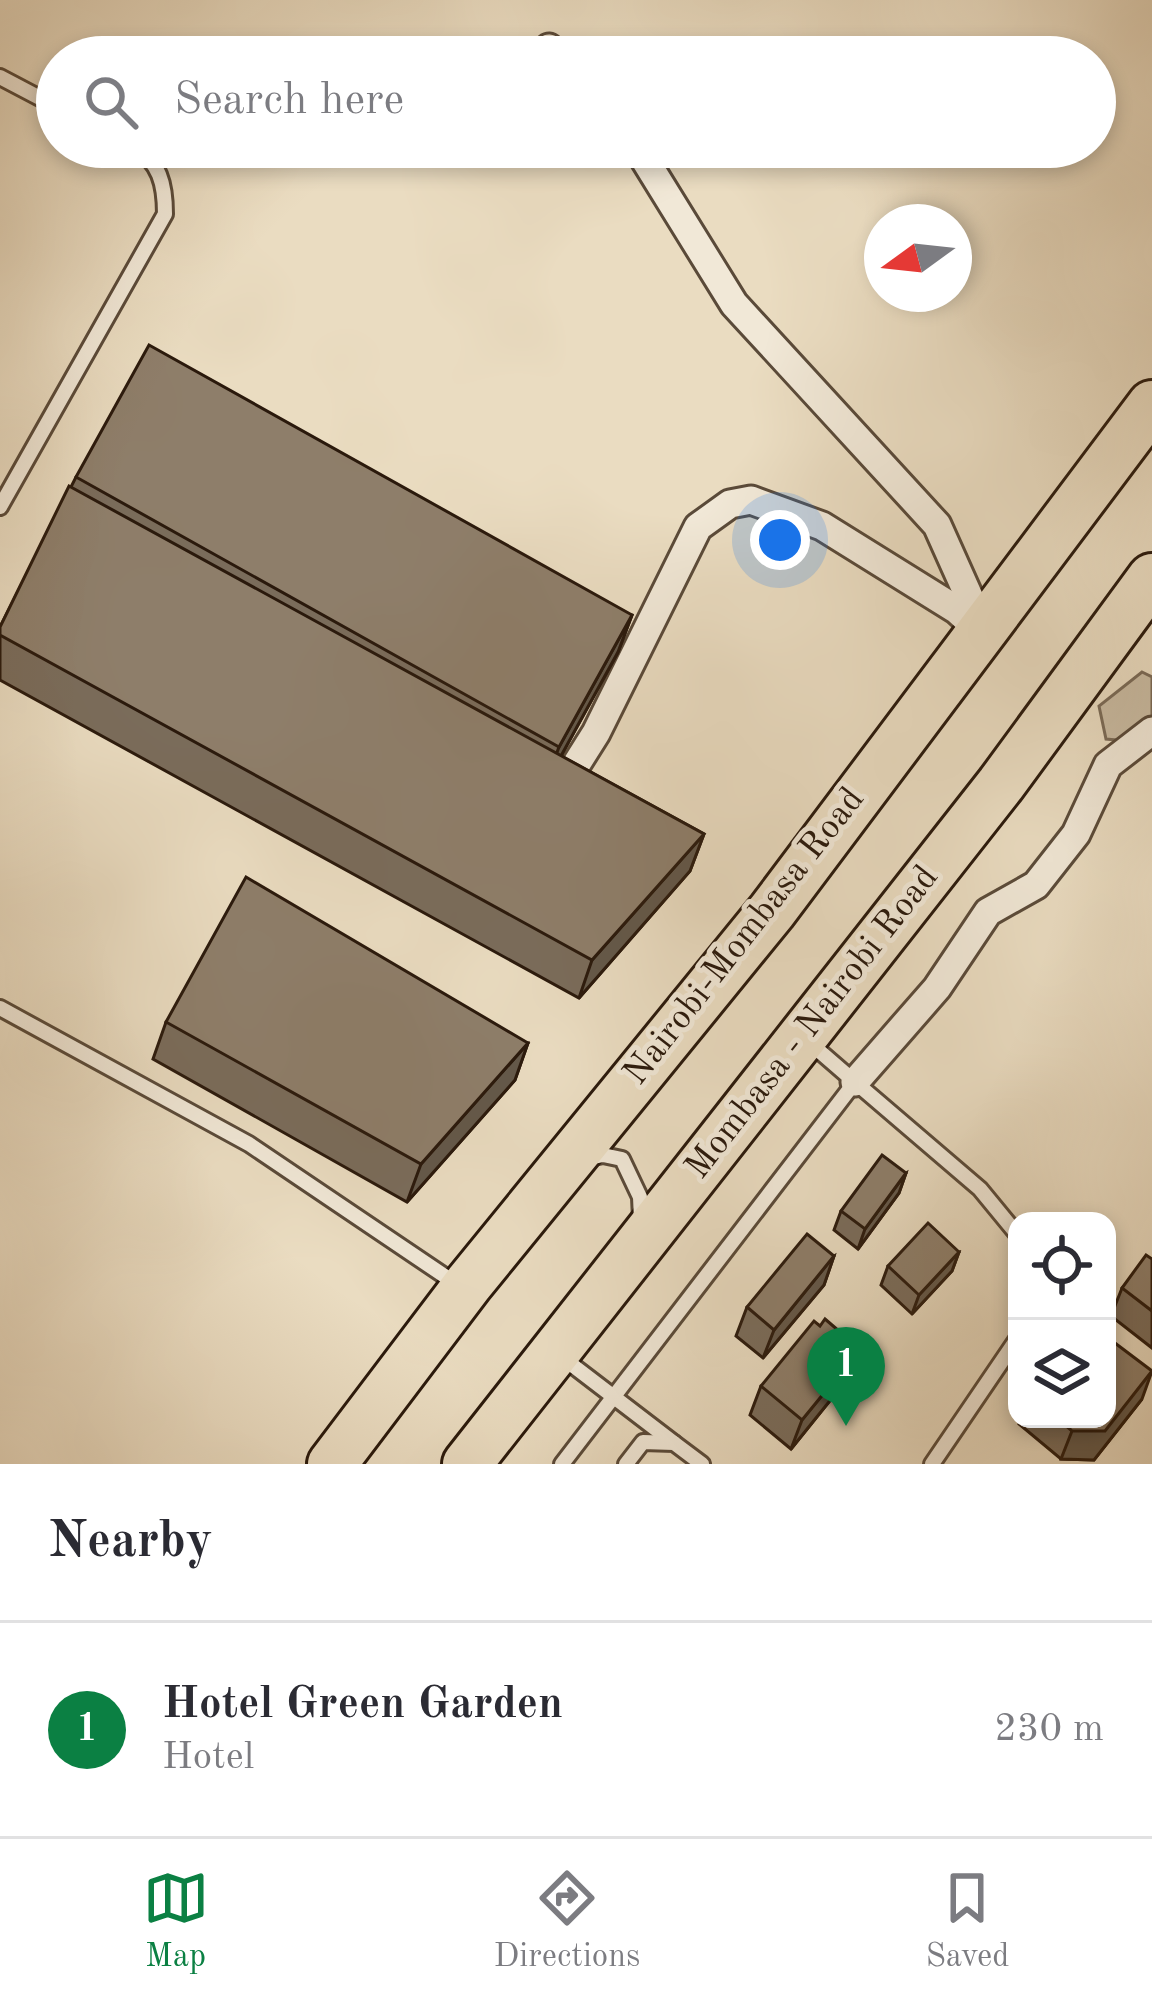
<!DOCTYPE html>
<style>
:root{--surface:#fff;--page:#f7f7f7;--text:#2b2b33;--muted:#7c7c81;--line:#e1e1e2;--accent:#0b8043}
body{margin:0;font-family:"Old Standard TT",serif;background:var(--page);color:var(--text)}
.controls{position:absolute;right:36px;bottom:36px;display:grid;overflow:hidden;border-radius:24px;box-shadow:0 6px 18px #0003}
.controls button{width:108px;height:108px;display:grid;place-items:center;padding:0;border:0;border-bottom:3px solid var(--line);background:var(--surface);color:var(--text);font:60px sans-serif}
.compass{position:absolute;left:864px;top:204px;width:108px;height:108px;border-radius:50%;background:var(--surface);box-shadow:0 6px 18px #0003;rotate:255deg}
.you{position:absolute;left:780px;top:540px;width:42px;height:42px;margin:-30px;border:9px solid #fff;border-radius:50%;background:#1a73e8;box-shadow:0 0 0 18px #1a73e833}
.badge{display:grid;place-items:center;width:78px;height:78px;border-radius:50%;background:var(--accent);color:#fff;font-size:39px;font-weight:700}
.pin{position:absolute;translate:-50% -99px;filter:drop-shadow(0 3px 6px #0008)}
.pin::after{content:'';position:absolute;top:63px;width:42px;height:36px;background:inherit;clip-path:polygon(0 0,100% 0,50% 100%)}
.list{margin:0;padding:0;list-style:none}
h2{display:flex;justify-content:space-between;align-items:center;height:156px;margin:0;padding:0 48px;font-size:51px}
h2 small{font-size:39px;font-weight:400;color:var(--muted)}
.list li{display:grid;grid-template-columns:78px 1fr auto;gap:36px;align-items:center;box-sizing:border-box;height:216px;padding:0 48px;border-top:3px solid var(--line)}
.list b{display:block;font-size:45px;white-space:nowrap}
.list p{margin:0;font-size:39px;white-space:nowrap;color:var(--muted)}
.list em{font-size:39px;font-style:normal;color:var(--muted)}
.icon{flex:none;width:66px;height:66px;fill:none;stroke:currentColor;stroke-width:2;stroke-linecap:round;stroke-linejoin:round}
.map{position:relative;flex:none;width:1152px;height:1464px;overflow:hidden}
.search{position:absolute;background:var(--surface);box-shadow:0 6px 18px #0003;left:36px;right:36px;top:36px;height:132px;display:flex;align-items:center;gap:30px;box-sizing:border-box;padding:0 42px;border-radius:66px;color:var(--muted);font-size:45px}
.sheet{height:372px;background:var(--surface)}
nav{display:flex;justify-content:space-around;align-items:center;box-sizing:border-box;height:168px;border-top:3px solid var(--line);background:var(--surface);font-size:33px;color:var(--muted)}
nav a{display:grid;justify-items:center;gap:6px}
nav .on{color:var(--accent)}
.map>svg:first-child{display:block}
.green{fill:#c9bba2;stroke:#7a6a57;stroke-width:3}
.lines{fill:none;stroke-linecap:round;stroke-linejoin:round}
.lane-casing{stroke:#5a4a39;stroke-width:20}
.street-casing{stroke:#5a4a39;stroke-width:33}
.highway-casing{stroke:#2a190c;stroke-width:54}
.lane{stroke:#f1e8d7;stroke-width:14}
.street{stroke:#f1e8d7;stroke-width:27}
.highway{stroke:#eadcc1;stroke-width:48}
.wall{fill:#7a6c5b;stroke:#2a190c;stroke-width:3}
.shaded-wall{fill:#63584a;stroke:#2a190c;stroke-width:3}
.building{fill:#8e7e6a;stroke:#2a190c;stroke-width:3}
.labels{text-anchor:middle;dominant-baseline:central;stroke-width:10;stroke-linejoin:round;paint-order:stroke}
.street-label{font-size:36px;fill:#2a190c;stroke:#f1e8d7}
</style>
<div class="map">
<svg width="1152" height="1464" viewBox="0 0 1152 1464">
<rect width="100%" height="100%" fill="#eadcc1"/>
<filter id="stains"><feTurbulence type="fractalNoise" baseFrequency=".00167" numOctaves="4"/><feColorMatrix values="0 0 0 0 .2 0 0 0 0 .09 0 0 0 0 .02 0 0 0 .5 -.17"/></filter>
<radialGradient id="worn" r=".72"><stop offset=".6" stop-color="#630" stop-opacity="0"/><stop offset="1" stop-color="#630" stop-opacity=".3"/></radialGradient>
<polygon class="green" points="1142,672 1152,677 1152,731 1139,742 1106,739 1099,706"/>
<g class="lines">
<g class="lane-casing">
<g id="lane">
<polyline points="0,77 57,107"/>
<path d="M0,507L165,214C165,185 160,161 133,147"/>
<polyline points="0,1008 249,1144 455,1283"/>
<polyline points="855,1082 980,1189 1017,1234"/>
<polyline points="589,1158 603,1155 622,1159 640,1197 641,1219"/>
<polyline points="563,1358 674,1443"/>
<polyline points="562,1464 855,1082 810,1043"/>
<polyline points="626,1464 643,1442 674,1443 702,1464"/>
<polyline points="932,1464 1017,1339"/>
</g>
</g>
<g class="street-casing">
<g id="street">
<polyline points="549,48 557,57"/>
<polyline points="637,147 734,304 937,525 975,610 989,622"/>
<polyline points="574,768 596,733 698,527 730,504 751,500 822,526 957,610 981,632"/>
<polyline points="855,1082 937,988 988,912 1036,885 1076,834 1108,765 1152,731"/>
</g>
</g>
<g class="highway-casing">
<g id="highway">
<polyline points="332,1464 469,1283 772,911 1152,405"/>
<polyline points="467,1464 1001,784 1152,578"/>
</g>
</g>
<use href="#lane" class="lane"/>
<use href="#street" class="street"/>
<use href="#highway" class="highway"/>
</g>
<g class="wall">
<polygon points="76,477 632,615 618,652 561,756 704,834 690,871 579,998 0,680 0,627"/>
<polygon points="166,1022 528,1043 515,1080 407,1202 153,1059"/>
<polygon points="906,1173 899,1193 858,1249 834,1230 841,1211"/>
<polygon points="959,1252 952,1271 912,1314 881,1285 888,1266"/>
<polygon points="834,1256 824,1285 763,1358 736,1336 747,1307"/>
<polygon points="1152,1259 1152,1348 1111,1316 1122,1288"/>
<polygon points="849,1377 791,1449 750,1415 761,1386"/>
<polygon points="1142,1399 1094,1460 1061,1459 1019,1424 1021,1419 1107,1419"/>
</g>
<g class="shaded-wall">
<polygon points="632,615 618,652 545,785 559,747"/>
<polygon points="704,834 690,871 579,998 592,960"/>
<polygon points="528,1043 515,1080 407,1202 421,1164"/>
<polygon points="906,1173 899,1193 858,1249 865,1229"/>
<polygon points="959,1252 952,1271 912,1314 919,1295"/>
<polygon points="834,1256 824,1285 763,1358 774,1330"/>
<polygon points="860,1349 849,1377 791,1449 802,1420"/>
<polygon points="1152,1371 1142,1399 1094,1460 1061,1459 1072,1431"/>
</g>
<g class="building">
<polygon points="149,345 632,615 559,747 76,477"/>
<polygon points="69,486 704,834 592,960 0,635 0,627"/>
<polygon points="246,877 528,1043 421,1164 166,1022"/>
<polygon points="882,1155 906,1173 865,1229 841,1211"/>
<polygon points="928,1223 959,1252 919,1295 888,1266"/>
<polygon points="807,1234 834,1256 774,1330 747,1307"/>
<polygon points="1146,1255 1152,1259 1152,1311 1122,1288"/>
<polygon points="825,1319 860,1349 802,1420 761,1386 814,1321 820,1326"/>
<polygon points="1107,1337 1152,1371 1105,1431 1072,1431 1058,1419 1107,1419"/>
</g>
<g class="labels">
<g class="street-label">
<text transform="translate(745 937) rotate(-52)">Nairobi-Mombasa Road</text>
<text transform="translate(813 1023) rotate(-52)">Mombasa - Nairobi Road</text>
</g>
</g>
<rect width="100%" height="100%" filter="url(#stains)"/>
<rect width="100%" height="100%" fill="url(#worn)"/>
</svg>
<div class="controls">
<button><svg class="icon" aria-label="locate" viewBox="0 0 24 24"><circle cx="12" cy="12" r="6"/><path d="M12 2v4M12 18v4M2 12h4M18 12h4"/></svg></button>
<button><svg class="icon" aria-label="layers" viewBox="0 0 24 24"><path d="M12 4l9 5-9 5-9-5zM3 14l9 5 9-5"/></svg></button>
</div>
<svg class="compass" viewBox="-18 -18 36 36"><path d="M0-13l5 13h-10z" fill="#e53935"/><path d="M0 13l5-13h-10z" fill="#7c7c81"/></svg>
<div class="you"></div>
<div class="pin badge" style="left:846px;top:1426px">1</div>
<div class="search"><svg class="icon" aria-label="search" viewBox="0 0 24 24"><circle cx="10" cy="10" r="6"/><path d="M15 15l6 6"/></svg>Search here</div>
</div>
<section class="sheet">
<h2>Nearby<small></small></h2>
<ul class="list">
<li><span class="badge">1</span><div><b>Hotel Green Garden</b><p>Hotel</p></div><em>230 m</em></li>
</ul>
</section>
<nav>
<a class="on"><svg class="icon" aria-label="map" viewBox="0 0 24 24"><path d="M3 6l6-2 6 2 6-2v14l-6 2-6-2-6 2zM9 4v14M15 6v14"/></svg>Map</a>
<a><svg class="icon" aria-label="directions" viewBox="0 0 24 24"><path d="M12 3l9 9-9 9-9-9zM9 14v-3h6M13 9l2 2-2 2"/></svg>Directions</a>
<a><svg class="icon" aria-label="saved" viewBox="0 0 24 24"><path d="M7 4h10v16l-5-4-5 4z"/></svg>Saved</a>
</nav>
